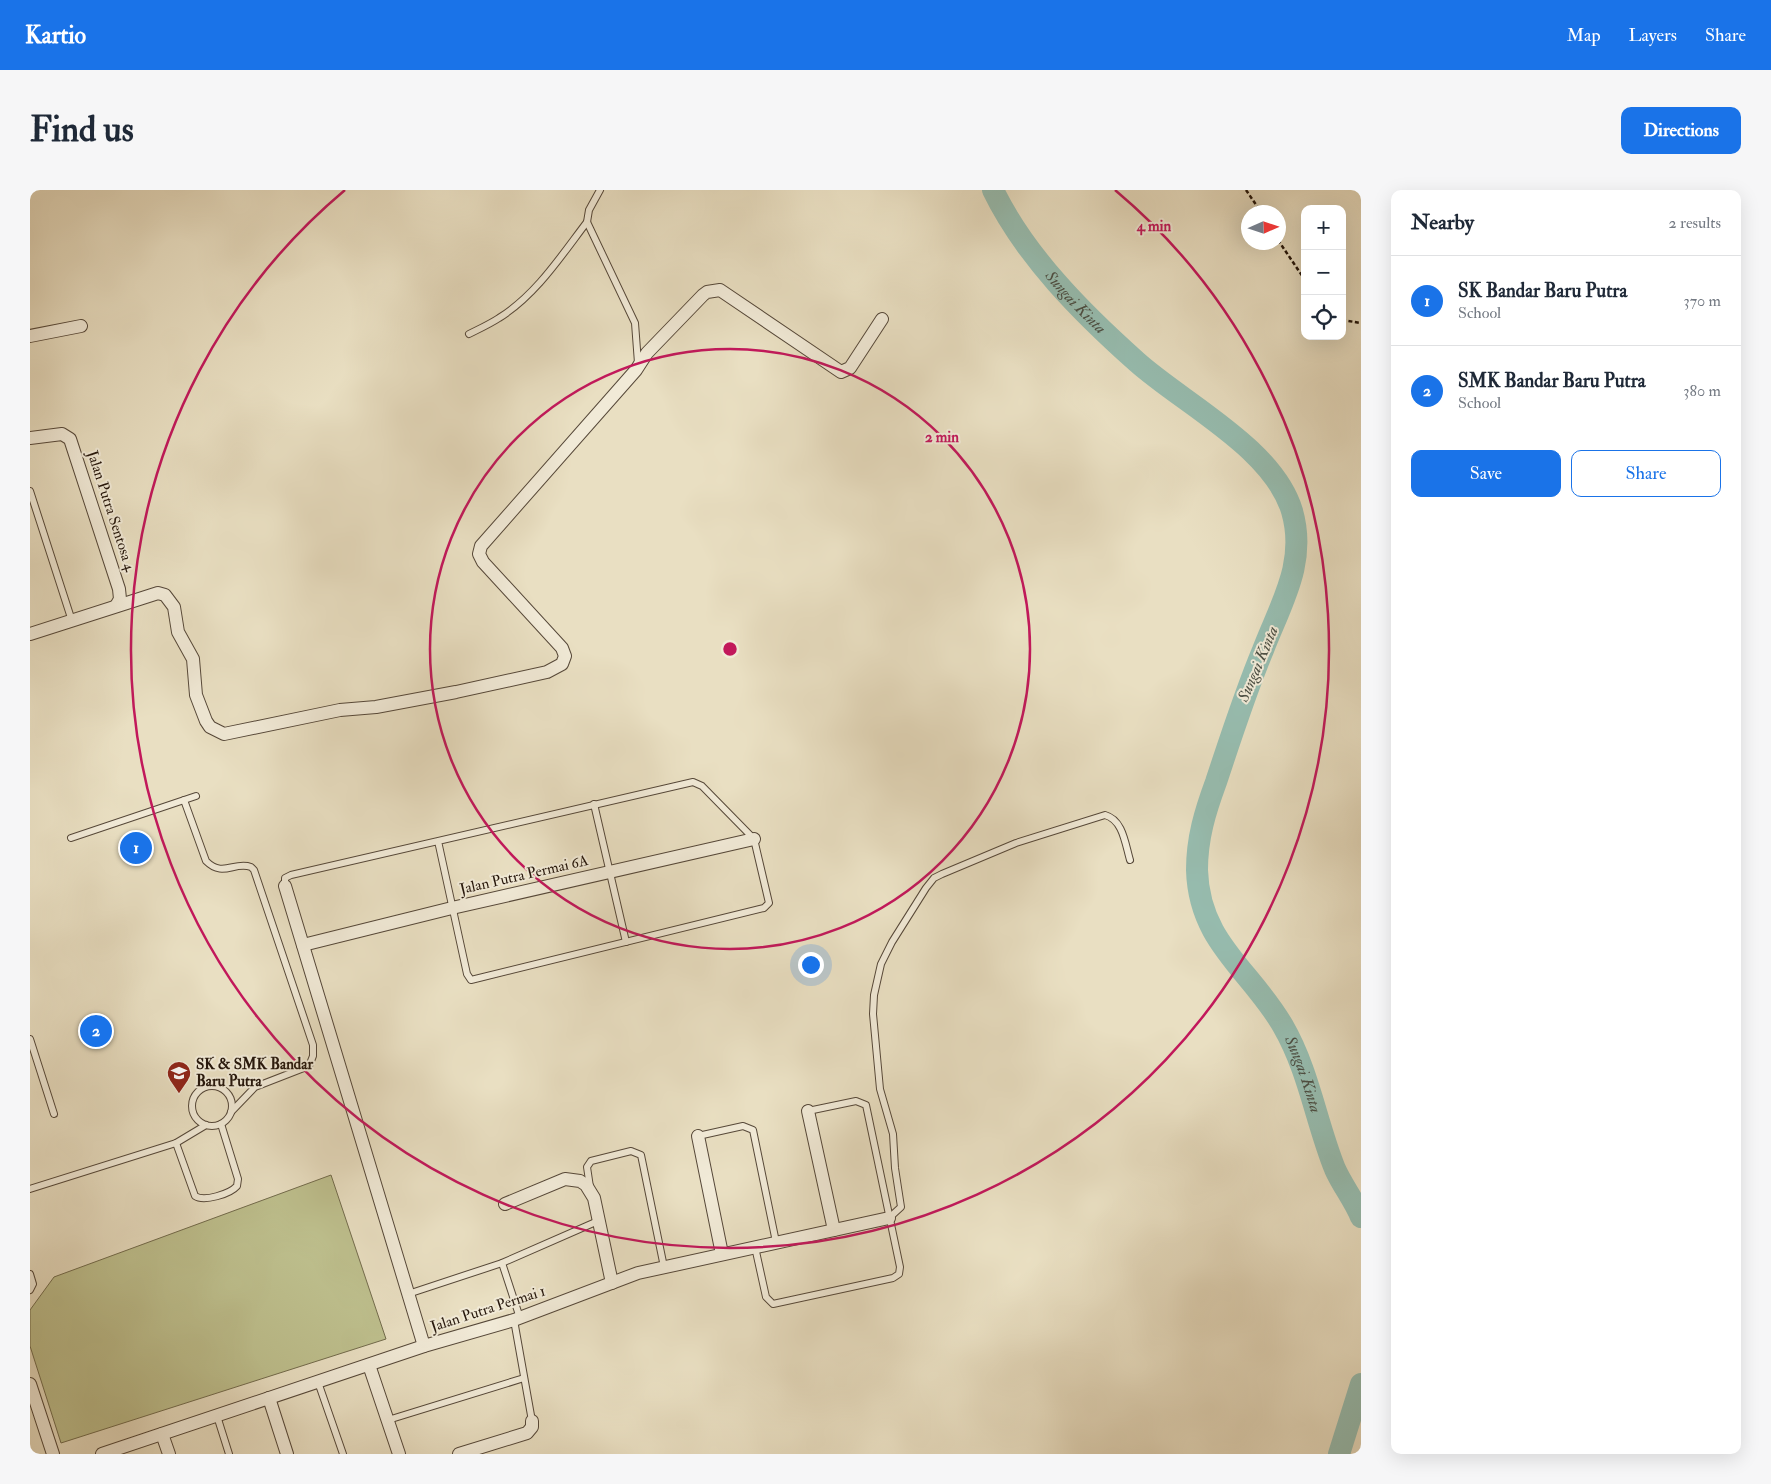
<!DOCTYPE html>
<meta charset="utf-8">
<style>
:root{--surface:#fff;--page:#f6f6f7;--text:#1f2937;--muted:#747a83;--line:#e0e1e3;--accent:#1a73e8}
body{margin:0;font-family:"IM FELL Double Pica",serif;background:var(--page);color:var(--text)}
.controls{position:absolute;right:15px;top:15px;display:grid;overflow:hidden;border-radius:10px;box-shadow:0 5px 20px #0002}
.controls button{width:45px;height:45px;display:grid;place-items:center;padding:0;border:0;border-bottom:1px solid var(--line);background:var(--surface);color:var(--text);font:25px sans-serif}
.compass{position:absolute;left:1211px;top:15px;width:45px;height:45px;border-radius:50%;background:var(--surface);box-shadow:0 5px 20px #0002;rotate:87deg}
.you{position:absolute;left:780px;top:774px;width:18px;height:18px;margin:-12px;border:4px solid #fff;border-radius:50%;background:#1a73e8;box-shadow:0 0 0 8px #1a73e833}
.badge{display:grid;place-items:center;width:32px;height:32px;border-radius:50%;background:var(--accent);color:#fff;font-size:16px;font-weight:700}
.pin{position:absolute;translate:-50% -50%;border:2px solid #fff;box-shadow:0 1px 5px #0006}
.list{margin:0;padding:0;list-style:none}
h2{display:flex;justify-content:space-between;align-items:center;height:65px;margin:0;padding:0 20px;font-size:21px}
h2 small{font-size:16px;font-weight:400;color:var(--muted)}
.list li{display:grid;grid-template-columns:32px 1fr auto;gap:15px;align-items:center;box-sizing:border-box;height:90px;padding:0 20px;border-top:1px solid var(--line)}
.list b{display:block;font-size:19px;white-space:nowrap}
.list p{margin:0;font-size:16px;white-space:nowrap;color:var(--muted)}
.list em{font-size:16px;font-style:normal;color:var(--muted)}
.actions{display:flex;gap:10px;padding:15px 20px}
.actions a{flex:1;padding:11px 0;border:1px solid var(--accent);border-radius:10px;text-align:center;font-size:18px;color:var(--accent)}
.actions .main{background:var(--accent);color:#fff}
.icon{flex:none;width:28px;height:28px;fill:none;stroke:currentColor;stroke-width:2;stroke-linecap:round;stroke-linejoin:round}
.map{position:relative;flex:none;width:1331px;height:1264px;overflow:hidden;border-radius:10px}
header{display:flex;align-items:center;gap:30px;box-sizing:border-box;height:70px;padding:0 25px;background:var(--accent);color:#fff}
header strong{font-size:24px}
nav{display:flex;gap:28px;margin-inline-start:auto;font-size:18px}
.intro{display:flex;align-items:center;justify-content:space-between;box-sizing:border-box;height:120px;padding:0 30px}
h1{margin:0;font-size:35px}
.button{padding:12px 22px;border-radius:10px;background:var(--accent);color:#fff;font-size:18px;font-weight:700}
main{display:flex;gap:30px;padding:0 30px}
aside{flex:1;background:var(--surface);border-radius:10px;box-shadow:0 5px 20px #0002}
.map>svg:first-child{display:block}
.green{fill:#bec08e;stroke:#726b4c}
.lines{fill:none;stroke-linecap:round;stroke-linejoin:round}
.river{stroke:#97bdb0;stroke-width:22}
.lane-casing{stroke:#564839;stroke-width:8}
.street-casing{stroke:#564839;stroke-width:14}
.path{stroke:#25160b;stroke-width:2.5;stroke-dasharray:4 2.5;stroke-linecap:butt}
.lane{stroke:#f1ead7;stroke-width:6}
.street{stroke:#f1ead7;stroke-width:12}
.ring{fill:none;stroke:#c2185b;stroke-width:2.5}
.labels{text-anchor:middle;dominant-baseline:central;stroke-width:4;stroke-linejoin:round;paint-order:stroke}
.street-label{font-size:15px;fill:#25160b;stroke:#f1ead7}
.poi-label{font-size:15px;font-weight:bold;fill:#25160b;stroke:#f1ead7;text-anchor:start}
.water-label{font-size:16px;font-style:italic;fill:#4d5045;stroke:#f1ead7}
.centre{fill:#c2185b;stroke:#f1ead7;stroke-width:2.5}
.ring-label{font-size:15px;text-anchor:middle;font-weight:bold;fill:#c2185b;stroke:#f1ead7;stroke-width:4;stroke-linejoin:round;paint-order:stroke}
</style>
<header>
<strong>Kartio</strong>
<nav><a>Map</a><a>Layers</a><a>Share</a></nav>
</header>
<div class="intro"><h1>Find us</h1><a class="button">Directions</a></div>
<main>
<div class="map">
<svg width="1331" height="1264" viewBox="0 0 1331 1264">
<rect width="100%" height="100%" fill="#e9dfc2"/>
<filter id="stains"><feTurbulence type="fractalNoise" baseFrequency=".004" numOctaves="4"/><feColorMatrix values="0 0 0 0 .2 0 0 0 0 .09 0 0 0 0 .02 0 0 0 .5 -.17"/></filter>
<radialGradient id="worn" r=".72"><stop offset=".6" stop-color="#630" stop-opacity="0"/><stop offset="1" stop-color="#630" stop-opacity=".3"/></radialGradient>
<polygon class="green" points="301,985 356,1149 31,1253 0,1156 0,1120 24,1087"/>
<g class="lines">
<g class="river">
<path id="s1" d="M963,0C995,66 1052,123 1107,172C1154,214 1243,258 1262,321C1277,373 1251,413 1233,460C1215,503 1201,547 1186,592C1175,622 1167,648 1167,680C1169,753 1221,780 1253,836C1279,881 1286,932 1305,979C1312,995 1324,1010 1331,1027"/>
<polyline points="1309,1264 1331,1194"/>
</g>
<g class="lane-casing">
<g id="lane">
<polyline points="570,0 559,20 557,32 605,133 608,173"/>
<path d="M439,144C449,139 460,134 469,128C506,105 531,66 557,32"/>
<polyline points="0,301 42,431"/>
<path d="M154,610L176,671C193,688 204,671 221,677L224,680L283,855V866L279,876L225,897L201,922"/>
<polyline points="564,614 596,752"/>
<polyline points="41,648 166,606"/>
<polyline points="255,696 255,688 261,685 663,592 672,596 724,649 739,713 734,718 441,790 437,784 408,651"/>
<polyline points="0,849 24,924"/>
<circle cx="182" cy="916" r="20"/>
<polyline points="668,946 713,936 723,940 746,1052"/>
<path d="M146,953L165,1006C174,1012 200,1004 207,996L208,989L191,934"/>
<polyline points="560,997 557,977 561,971 601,961 611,965 634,1077"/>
<polyline points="0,999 146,953 176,935"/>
<path d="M859,1028L871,1017L865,978L863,944L850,899L843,824L844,805L851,774L862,752L896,698L904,688L912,684L986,653L1075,625C1093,630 1095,653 1100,670"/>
<polyline points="725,1057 736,1107 743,1114 863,1088 869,1084 870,1077 836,915 826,911 778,921"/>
<polyline points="472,1073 490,1128"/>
<polyline points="0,1084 3,1094 0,1100"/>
<polyline points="378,1104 472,1073 568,1031"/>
<polyline points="484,1130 502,1231"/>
<polyline points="288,1192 313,1264"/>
<polyline points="187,1226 199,1264"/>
<polyline points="358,1230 494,1188"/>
</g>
</g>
<g class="street-casing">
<g id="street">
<polyline points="0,146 51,136"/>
<polyline points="0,248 32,244 40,249 89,399 90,409 86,416"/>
<polyline points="0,444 128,403 135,405 144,417 148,442 163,469 166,505 176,531 180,537 194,544 310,520 346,517 426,502 517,482 532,474 535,466 532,458 453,372 449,364 451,356 606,180 617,163 673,105 677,102 690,100 811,182 820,178 852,129"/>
<polyline points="255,696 394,1156"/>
<polyline points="273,755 422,718 724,649"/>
<polyline points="778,921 804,1040"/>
<polyline points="668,946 692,1064"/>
<polyline points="475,1014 535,989 550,991 556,995 564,1008 582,1093"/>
<polyline points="339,1175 369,1264"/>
<polyline points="0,1194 23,1264"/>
<polyline points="239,1208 257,1264"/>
<polyline points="132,1244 139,1264"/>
<polyline points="72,1264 394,1156 484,1130 608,1083 859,1028"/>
<polyline points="429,1264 497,1243 502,1237 502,1231"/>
</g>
</g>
<g class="path">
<polyline points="1216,0 1231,22"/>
<polyline points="1248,50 1275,90"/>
<polyline points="1312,130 1331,133"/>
</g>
<use href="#lane" class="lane"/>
<use href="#street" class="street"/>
</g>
<g class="ring">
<circle cx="700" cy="459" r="300"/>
<path d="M1085 0A599 599 0 1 1 315 0"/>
</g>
<defs>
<g id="school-pin" transform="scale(1.25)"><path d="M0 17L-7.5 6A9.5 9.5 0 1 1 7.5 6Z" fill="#8f2418" stroke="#f1ead7"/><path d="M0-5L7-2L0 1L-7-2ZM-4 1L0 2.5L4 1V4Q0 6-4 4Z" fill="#fff"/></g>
</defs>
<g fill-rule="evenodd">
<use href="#school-pin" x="149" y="883"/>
</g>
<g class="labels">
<g class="street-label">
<text transform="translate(81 321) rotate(72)">Jalan Putra Sentosa 4</text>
<text transform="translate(494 685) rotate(-13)">Jalan Putra Permai 6A</text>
<text transform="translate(458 1119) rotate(-18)">Jalan Putra Permai 1</text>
</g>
<g class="poi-label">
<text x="166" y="874">SK &amp; SMK Bandar<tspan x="166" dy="17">Baru Putra</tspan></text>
</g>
<g class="water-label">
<text stroke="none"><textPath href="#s1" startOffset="140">Sungai Kinta</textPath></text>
<text transform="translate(1228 474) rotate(-67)">Sungai Kinta</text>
<text stroke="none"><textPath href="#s1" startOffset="1054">Sungai Kinta</textPath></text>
</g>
</g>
<circle cx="700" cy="459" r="8" class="centre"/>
<g class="ring-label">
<text x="1124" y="41">4 min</text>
<text x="912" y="252">2 min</text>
</g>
<rect width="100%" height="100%" filter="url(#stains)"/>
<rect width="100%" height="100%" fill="url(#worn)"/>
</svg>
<div class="controls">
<button>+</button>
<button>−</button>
<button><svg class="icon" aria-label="locate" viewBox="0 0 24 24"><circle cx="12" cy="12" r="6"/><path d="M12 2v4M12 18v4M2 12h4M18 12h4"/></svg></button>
</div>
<svg class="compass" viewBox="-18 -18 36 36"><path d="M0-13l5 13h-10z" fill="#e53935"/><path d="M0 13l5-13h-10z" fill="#747a83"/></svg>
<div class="you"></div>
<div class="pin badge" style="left:106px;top:658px">1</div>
<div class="pin badge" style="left:66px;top:841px">2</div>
</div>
<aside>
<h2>Nearby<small>2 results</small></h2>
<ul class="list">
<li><span class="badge">1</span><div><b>SK Bandar Baru Putra</b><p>School</p></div><em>370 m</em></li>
<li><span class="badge">2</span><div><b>SMK Bandar Baru Putra</b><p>School</p></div><em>380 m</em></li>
</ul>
<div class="actions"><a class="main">Save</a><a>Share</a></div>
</aside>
</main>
